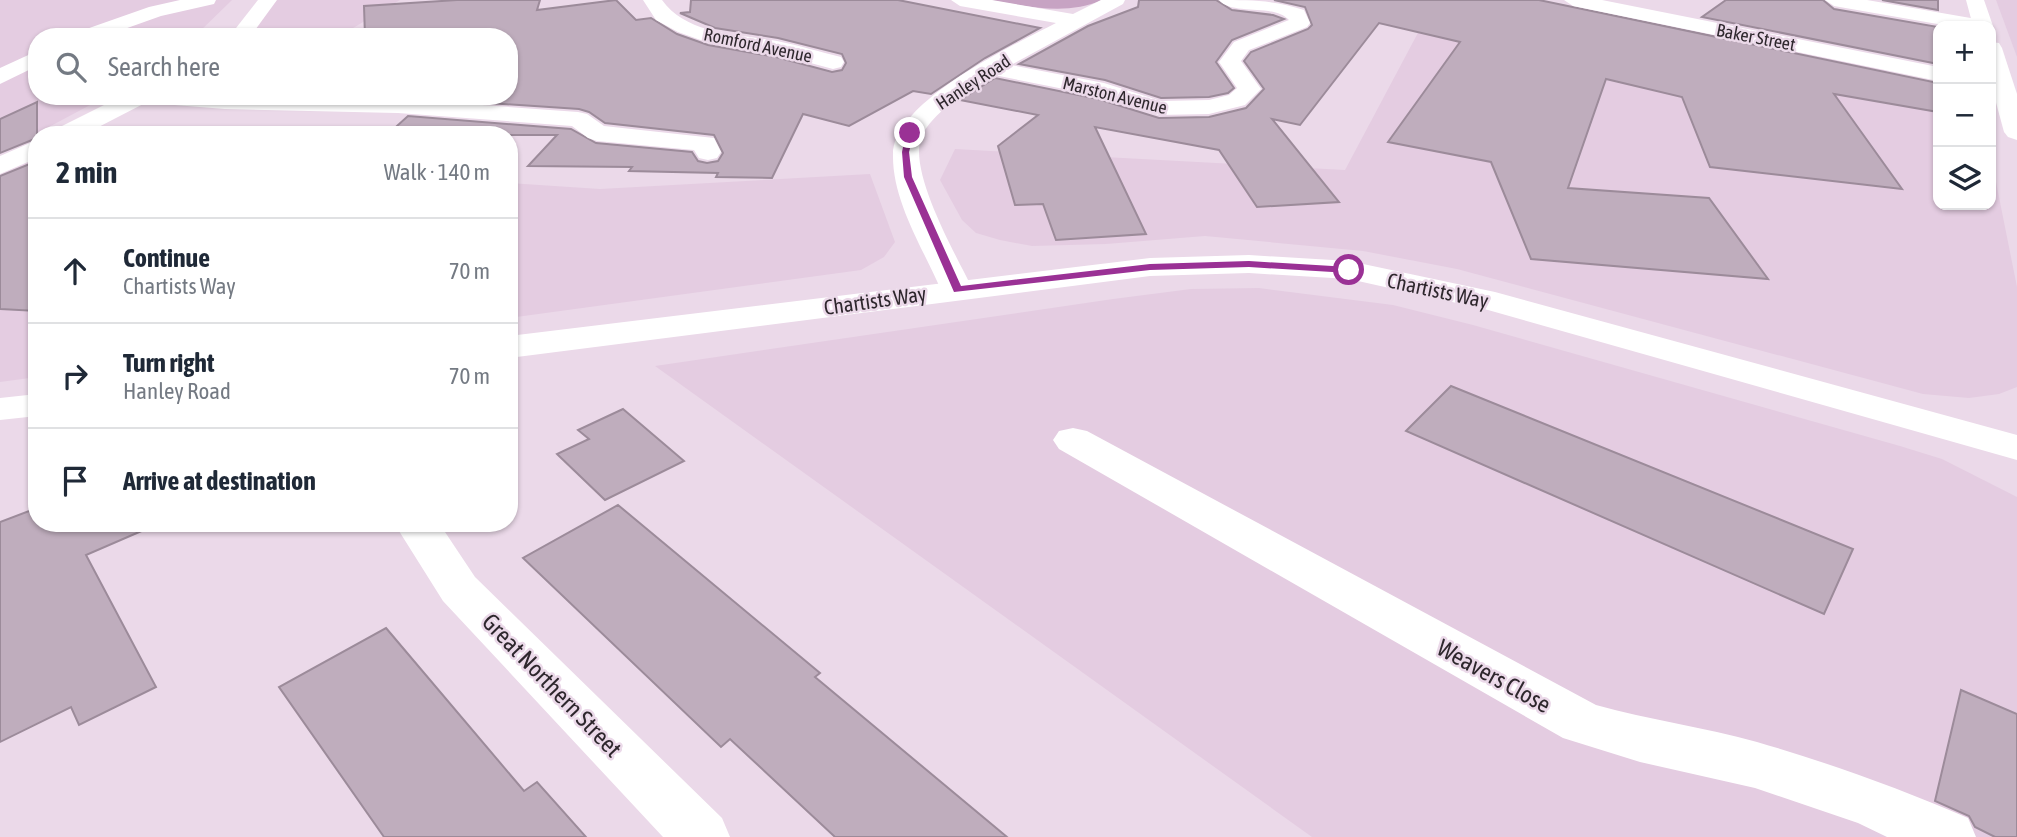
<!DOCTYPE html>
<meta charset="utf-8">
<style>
:root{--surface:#fff;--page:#f6f6f7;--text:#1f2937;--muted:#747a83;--line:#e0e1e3}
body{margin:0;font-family:"Asap Condensed",sans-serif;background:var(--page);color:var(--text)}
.controls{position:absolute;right:21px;top:21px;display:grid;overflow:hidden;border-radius:14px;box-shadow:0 2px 5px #0004}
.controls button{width:63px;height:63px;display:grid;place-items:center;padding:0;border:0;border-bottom:2px solid var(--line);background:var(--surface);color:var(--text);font:35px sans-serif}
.stop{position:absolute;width:21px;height:21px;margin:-16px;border:5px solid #9a3195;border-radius:50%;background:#fff}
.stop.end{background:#9a3195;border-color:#fff;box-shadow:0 2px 7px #0008}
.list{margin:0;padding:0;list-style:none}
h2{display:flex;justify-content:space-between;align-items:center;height:91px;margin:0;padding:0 28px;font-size:30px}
h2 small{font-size:23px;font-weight:400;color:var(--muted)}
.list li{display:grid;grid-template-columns:46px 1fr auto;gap:21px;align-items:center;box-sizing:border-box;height:105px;padding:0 28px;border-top:2px solid var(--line)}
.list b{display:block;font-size:26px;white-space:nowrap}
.list p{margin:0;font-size:23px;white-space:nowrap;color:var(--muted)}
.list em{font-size:23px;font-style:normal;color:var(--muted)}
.icon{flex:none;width:38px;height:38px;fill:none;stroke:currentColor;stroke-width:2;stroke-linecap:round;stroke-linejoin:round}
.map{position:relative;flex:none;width:2017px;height:837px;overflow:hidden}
.search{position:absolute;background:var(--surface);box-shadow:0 2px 5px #0004;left:28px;top:28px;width:490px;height:77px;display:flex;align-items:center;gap:18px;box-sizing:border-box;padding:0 24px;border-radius:28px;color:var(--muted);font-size:26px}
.panel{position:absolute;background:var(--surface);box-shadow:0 2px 5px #0004;left:28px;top:126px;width:490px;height:406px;border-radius:28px}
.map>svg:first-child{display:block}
.built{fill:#e4cce1}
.green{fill:#c7a3c3}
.building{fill:#bfadbd;stroke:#9c8b9a;stroke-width:2}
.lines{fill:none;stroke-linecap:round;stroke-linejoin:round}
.street{fill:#fff;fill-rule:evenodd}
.secondary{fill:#fff;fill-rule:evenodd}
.route{fill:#9a3195}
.labels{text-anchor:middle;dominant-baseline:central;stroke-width:5;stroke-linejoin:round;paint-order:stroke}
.far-street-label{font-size:18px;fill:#2e272d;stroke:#ebd9e9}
.street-label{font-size:21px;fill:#2e272d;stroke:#ebd9e9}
.near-street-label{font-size:24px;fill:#2e272d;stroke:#ebd9e9}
</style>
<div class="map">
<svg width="2017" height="837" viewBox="0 0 2017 837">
<rect width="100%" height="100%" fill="#ebd9e9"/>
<g class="built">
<polygon points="0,0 232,0 197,34 206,35 203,37 37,37 37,96 107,96 0,153"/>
<polygon points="268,0 400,0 338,37 245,37"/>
<polygon points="1477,0 1540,0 1887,71 1878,102 1938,112 1938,205 1991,205 1991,157 2017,287 2017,387 1999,394 1969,398 1923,394 1457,269 1363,251 1205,236 1106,244 1032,246 1000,240 976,233 962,220 940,180 955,149 1345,170 1420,29"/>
<polygon points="1996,0 2017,0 2017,57"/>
<polygon points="37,159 37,377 0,382 0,175"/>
<polygon points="870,174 895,242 884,257 861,270 509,318 509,183 600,189"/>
<polygon points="1259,288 1393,305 1473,325 1900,446 1942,459 2017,497 2017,837 1312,837 655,366 1113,299 1191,289"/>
</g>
<path class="green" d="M989,0H1102C1067,16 1025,6 989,0Z"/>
<g class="building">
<polygon points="457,0 540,0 537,10 616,0 636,20 651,18 677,34 708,45 776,57 832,72 842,70 846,63 842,54 778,38 715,28 680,13 690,12 691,0 898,0 1040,28 985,58 931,94 913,91 849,126 803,114 772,178 716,177 718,173 629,171 632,167 528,166 557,135 387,135 408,116 571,129 596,143 692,152 698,161 707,163 718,161 723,153 714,135 605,123 589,112 579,109 428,99 430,96 509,96 509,37 365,37 364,6"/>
<polygon points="1139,0 1216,0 1232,10 1273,15 1284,19 1232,40 1216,62 1234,88 1228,93 1209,97 1161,98 1105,80 1019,64 1088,26 1138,7"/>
<polygon points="1274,0 1539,0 1938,83 1938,112 1834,94 1902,189 1710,167 1682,97 1606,79 1568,188 1709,198 1768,279 1531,259 1491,162 1388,142 1460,42 1379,23 1300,125 1272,119 1339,202 1257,207 1219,150 1095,127 1146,234 1056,240 1043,204 1015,205 998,146 1038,115 960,100 995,78 1098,99 1159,118 1209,117 1246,108 1264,89 1244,61 1251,52 1308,29 1312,25 1305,7"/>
<polygon points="1726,0 1823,0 1834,9 1938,27 1938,64 1702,17"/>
<polygon points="1882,0 1938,0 1938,10"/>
<polygon points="37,102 37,138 0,153 0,119"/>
<polygon points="37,161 37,311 0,309 0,176"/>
<polygon points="1451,386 1853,549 1824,614 1406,431"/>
<polygon points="623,409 684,461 605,500 557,454 589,439 578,430"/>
<polygon points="618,505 820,673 815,677 1007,837 835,837 730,739 721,747 523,558"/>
<polygon points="37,508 37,523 160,523 86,555 156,687 79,725 71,707 0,742 0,522"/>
<polygon points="386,628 524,791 537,782 586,837 384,837 279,687"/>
<polygon points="1961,690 2017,714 2017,837 1995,837 1975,827 1969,816 1935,801"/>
</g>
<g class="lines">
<g class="street">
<polygon points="180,0 216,0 214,4 161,16 102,37 72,37 75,33 149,7"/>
<path d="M643,0H662C687,35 738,34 777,41C798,45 820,52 841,57L844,62L841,67L833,69L777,54L709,43L678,32L656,20Z"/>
<path d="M951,0H992L1073,14L1101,0H1125L1123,4L1011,65L1104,83L1161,101L1209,100L1229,95L1237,88L1219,62L1234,42L1289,20C1273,3 1232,16 1219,0C1249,0 1275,0 1304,10L1310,23L1307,27L1249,50L1241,61L1261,89L1245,105L1209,114L1159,115L1099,96L994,75C970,90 938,108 923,133C904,167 958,258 973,290L968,297L957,300L946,297L941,290C923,248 892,201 893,154C894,101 1014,45 1056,23L960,6Z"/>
<polygon points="1564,0 1602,0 1938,67 1938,81 1573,6"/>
<polygon points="1825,0 1867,0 1982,20 1989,22 1992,26 1949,26 1834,6"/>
<polygon points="37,51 37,66 0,84 0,68"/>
<polygon points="137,96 398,99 578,112 587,114 604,126 714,138 721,152 717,158 708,160 699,158 694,150 597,141 588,138 572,126 398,113 225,109 149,103 141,101"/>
<path d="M1073,428L1087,431L1596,705C1649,720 1704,727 1757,742C1829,763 1899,788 1968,818L1976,837H1887L1858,823L1755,788L1640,762L1563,738L1059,449L1053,440L1059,431Z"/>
<polygon points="394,523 439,523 475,577 722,818 730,837 663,837 443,601"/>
</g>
<g class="secondary">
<polygon points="258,0 277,0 250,37 229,37"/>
<polygon points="1966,0 1984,0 1993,26 1991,29 1991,26 1973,26"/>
<polygon points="1991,42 1999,43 2002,48 2017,94 2017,140 2008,137 2004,132 1991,84"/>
<polygon points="122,96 153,96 149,101 83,135 51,135 54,130"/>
<polygon points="37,140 37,158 0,174 0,156"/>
<polygon points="1249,255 1349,261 1495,292 2017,435 2017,460 1488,310 1349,279 1249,273 1150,276 509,358 509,336 1150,258"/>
<polygon points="37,394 37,416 0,420 0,398"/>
</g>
</g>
<polygon class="route" points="910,131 914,133 909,152 912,177 961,286 1150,264 1249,261 1349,267 1354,270 1349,273 1249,267 1150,270 954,292 904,177 902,152 906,133"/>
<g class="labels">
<g class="far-street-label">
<text transform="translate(1756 37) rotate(11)">Baker Street</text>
<text transform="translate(758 45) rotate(12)">Romford Avenue</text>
<text transform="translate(973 82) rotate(-33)">Hanley Road</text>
<text transform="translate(1115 95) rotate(14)">Marston Avenue</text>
</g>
<g class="street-label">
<text transform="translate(1438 290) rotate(12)">Chartists Way</text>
<text transform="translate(875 300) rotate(-8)">Chartists Way</text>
</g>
<g class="near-street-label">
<text transform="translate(1494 676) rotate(29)">Weavers Close</text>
<text transform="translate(552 685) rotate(46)">Great Northern Street</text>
</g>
</g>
</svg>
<div class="controls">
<button>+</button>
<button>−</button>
<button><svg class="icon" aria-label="layers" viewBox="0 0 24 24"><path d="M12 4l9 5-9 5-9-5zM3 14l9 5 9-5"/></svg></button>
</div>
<div class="stop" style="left:1349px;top:270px"></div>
<div class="stop end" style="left:910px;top:133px"></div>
<div class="search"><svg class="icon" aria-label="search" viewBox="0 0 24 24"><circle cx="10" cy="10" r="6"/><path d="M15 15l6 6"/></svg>Search here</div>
<section class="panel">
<h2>2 min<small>Walk · 140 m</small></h2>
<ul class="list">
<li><svg class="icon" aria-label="ahead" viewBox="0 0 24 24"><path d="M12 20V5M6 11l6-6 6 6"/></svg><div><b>Continue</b><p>Chartists Way</p></div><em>70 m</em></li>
<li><svg class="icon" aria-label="right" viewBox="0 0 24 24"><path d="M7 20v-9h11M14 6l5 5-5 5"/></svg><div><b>Turn right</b><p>Hanley Road</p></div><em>70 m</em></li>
<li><svg class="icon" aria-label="arrive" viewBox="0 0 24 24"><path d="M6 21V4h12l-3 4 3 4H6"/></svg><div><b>Arrive at destination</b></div></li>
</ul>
</section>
</div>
